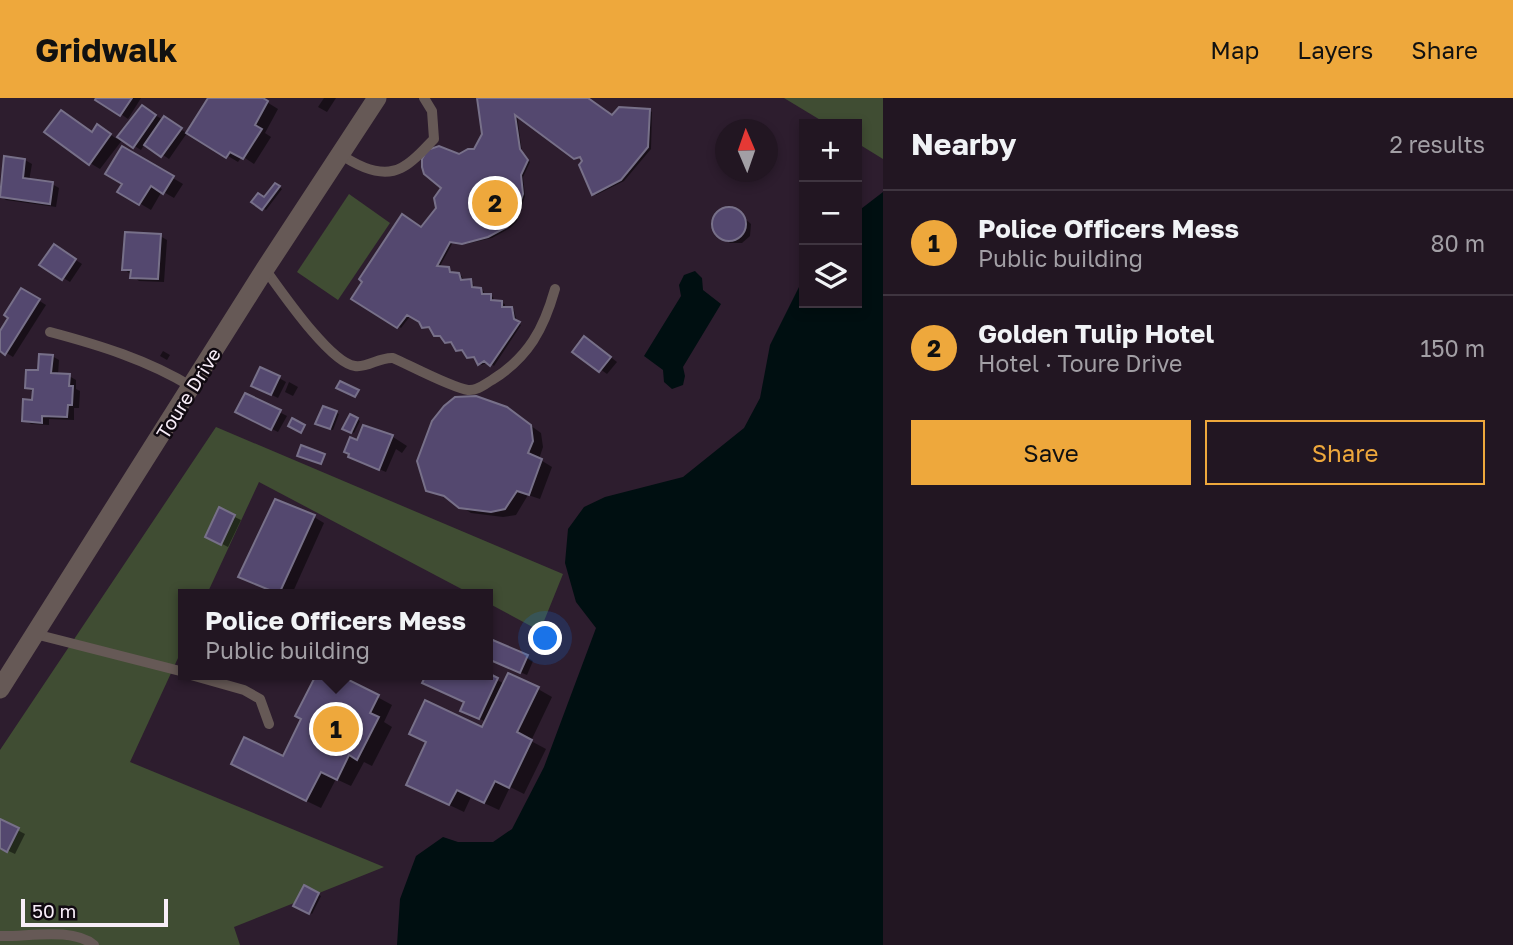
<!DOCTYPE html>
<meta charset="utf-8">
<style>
:root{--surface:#221622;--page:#2a1f2a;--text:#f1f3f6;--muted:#a29fa5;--line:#3f3540;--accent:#eea83c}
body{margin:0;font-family:"Golos Text",sans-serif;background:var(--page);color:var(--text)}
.controls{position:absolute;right:21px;top:21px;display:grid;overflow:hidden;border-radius:0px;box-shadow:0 4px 10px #0003}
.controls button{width:63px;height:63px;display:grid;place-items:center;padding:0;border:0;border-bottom:2px solid var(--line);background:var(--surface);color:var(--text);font:35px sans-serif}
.compass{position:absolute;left:715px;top:21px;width:63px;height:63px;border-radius:50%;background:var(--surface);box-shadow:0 4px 10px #0003;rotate:358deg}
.scale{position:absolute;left:21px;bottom:18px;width:147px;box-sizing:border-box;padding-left:7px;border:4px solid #f8edf8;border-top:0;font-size:19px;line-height:24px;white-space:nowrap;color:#f8edf8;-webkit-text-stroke:5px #110a11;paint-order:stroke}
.you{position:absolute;left:546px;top:541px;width:24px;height:24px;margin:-18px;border:5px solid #fff;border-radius:50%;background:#1a73e8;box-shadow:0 0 0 10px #1a73e833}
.badge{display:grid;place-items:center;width:46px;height:46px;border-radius:50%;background:var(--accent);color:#111;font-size:23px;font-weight:700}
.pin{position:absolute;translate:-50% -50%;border:4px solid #fff;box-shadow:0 2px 7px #0006}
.popup{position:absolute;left:178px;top:491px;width:315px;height:91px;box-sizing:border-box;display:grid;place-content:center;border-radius:0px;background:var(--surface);filter:drop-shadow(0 2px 5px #0005);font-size:23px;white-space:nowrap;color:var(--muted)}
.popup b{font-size:26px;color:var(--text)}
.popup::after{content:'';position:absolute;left:50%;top:100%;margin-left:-14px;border:14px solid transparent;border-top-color:var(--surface)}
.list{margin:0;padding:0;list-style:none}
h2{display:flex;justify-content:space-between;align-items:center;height:91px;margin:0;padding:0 28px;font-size:30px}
h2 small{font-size:23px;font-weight:400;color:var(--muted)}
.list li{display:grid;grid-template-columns:46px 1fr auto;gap:21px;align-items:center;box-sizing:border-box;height:105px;padding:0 28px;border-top:2px solid var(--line)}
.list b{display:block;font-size:26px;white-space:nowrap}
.list p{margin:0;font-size:23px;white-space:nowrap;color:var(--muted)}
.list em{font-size:23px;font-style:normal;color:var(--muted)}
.actions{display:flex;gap:14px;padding:21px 28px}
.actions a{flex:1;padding:16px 0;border:2px solid var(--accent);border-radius:0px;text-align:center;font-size:24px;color:var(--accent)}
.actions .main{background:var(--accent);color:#111}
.icon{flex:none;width:38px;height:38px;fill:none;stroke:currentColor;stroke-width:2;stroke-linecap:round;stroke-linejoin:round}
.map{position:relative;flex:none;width:883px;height:847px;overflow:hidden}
header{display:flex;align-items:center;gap:42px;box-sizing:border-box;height:98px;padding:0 35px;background:var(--accent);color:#111}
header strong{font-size:33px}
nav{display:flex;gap:38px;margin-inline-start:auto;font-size:24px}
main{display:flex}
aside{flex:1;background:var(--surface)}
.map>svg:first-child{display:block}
.green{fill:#404d33}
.water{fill:#000f11}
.shadow{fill:#0007}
.building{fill:#54486f;stroke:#777089;stroke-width:2}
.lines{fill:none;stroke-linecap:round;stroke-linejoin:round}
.service{stroke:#665956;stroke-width:10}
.tertiary{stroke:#665956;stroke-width:19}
.labels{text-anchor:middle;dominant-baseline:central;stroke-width:5;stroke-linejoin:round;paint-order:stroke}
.street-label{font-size:19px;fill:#f8edf8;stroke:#110a11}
</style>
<header>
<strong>Gridwalk</strong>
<nav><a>Map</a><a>Layers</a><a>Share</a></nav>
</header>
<main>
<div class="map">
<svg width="883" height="847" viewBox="0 0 883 847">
<rect width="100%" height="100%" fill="#2d1d2e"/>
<g class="green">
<polygon points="784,0 883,0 883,61 857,45 857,26 827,26"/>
<polygon points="349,96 390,125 338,202 297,174"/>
<polygon points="216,329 563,476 540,533 488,505 488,496 471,496 259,384 207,496 184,496 184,547 130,664 384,769 234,829 240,847 0,847 0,652"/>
</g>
<g class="water">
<polygon points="883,94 883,847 397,847 400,801 416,758 443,739 458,744 493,744 512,731 544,669 596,530 576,504 565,465 568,431 584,409 605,399 683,379 744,330 760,300 770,247 804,179 804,205 857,205 857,114"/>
<polygon points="695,173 702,180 703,192 721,206 683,269 685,278 683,287 672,291 664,284 663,272 644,258 681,198 679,187 684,177"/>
</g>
<g class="shadow">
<polygon points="98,0 141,0 128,21"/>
<polygon points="210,0 266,0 265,3 278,11 265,35 271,39 254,66 242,58 238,64 188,34"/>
<polygon points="324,0 336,0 327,14 318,9"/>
<polygon points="479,0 585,0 613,19 649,12 652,14 651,51 624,83 596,97 593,96 582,60 575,59 517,17 522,54 530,64 523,79 525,98 517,123 510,130 492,140 466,146 453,144 439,170 449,170 453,176 462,178 463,184 473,185 474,191 484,193 484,198 490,197 493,199 494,204 502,205 505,206 505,211 514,212 517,224 521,227 494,268 488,264 482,267 479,266 476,260 471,260 465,253 457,251 454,245 449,245 443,238 435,237 431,230 423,229 421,223 411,217 401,230 353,200 427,136 459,58 476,53 484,36"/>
<polygon points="142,10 187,35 169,61 145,45 141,52 123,41 100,71 90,65 93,35 108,35 117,41"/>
<polygon points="122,50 183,86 174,100 162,93 151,112 119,93 124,85"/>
<polygon points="5,60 25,62 32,66 29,83 52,86 59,90 56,109 6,102 0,98"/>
<polygon points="276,87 282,91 266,112 253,104 265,102"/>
<polygon points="724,112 736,113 751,126 750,138 742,145 730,145 714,131 715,119"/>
<polygon points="160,138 167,142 164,184 139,183 124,171"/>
<polygon points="54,148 82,166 70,184 42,167"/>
<polygon points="22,192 46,207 13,259 0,251 0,236"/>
<polygon points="591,244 617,264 607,276 575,253"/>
<polygon points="163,253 170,257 167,262 160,258"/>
<polygon points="52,258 59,262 58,277 69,278 76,282 76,291 80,293 79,310 74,310 74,322 49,321 49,327 31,326 24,322 33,304 34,294 26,290"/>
<polygon points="279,280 286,284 278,300 260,291"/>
<polygon points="289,284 298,289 293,298 285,294"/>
<polygon points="246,297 287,318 278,334 244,317"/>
<polygon points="324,310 339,316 333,332 320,327"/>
<polygon points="506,310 541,335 543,349 539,361 552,369 540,401 528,397 516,417 503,419 471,415 452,402 428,392"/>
<polygon points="351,318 360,323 354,335 345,330"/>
<polygon points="364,329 393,339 407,348 402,355 396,351 386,374 357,362"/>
<polygon points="220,412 241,422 228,449 207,438"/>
<polygon points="314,419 324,425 292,496 279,496 240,479"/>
<polygon points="527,559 533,563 527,577 488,561"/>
<polygon points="428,577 487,577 505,586 538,591 552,599 531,643 546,651 524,696 510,689 499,712 471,699 464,714 422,694 483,632 487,624 473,618 466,604 425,584"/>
<polygon points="344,581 392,607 384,624 392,629 372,668 364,664 351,688 336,681 321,710 247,674 284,660 303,621 340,589"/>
<polygon points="0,723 25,736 15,756 0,749"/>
<polygon points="304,790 321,798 312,816 296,807"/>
</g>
<g class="building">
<polygon points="96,0 132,0 120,18 95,2"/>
<polygon points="208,0 263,0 268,3 255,27 262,31 243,61 230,54 226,60 186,35"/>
<polygon points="477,0 588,0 612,17 619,9 650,11 648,49 621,82 592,97 579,67 582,63 580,59 574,61 515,17 520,51 528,62 521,77 523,96 514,122 507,129 488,139 462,146 450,144 437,168 449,169 450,174 459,175 461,182 471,181 472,189 481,190 482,196 491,196 491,202 502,203 502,209 512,209 514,221 520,224 490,268 484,263 478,267 474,259 467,260 462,252 456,253 451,244 445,245 440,238 434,238 429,229 422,230 419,224 407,217 397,230 351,201 362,184 359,181 402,116 421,129 436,110 434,100 441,90 424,76 422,69 422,61 427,52 439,48 459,56 468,51 474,51 482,36"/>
<polygon points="142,7 156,17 133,50 117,39"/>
<polygon points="61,12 92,34 97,26 111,36 89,67 44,34"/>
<polygon points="164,18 182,30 161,59 144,47"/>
<polygon points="122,48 174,78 163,96 151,88 139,107 117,94 122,86 105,76"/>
<polygon points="4,58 25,61 23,80 53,84 50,106 0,99"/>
<polygon points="275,85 280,88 262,112 251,104 258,95 264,99"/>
<circle cx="729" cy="126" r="17"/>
<polygon points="125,134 161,136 158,181 130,180 131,172 122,172"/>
<polygon points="54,146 76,161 62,182 39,167"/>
<polygon points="21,190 40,201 5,257 0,253 0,233 8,220 4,217"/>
<polygon points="584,238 611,259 599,274 572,254"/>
<polygon points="39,256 53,257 51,275 70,276 69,288 73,288 72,307 68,307 67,319 42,318 42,325 22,323 23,301 32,302 33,291 25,290 26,272 38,272"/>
<polygon points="260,269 280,278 271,297 251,288"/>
<polygon points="340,283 359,292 355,299 336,290"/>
<polygon points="245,295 281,312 271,332 235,314"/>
<polygon points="476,298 507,309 531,327 533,343 528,355 542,361 529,397 517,393 505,411 491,414 459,410 444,398 426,393 417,363 432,323 444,308 455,299"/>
<polygon points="323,308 337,313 330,331 315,326"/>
<polygon points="350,316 358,320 351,335 342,331"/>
<polygon points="292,320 305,327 301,335 288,328"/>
<polygon points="363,327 393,337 379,372 348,359 349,356 344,354 350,339 357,342"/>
<polygon points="301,347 325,356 321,366 297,358"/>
<polygon points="275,401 315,417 279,496 238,479"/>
<polygon points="219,409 235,417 221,447 205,439"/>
<polygon points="488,540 528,557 520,575 488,561"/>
<polygon points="488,575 498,580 479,621 460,613 464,604 422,585 426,577"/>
<polygon points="508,575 539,589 517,634 532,642 509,690 495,683 484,705 457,692 449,707 406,687 426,644 409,636 425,602 482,629"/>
<polygon points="316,577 339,587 343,579 379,597 370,615 379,619 357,662 349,657 337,682 321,674 306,703 231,666 244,639 283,658 301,621 295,618"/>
<polygon points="0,721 19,730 7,754 0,750"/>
<polygon points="304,787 319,795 309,816 293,808"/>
</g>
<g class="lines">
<g class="service">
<path d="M340,56C356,67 381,80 401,70C414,64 425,50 434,41L432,13L424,0"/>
<path d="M265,171C281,193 330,265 355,268C368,270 379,259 393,260C409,267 452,290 468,292C477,293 485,286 492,282C529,259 544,230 555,191"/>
<path d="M50,234C99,247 148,262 192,289"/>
<polyline points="35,536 184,574"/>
<polyline points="191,577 244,592 260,601 269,626"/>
<path d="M0,838C27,839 72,829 94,847"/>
</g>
<polyline class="tertiary" points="0,591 265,171 377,0"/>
</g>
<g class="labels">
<g class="street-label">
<text transform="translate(188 295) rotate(-58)">Toure Drive</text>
</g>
</g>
</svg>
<div class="controls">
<button>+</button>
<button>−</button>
<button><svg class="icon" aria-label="layers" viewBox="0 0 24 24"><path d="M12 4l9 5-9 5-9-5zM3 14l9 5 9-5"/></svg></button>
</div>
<svg class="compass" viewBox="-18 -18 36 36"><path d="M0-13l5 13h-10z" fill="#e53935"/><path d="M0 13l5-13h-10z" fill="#a29fa5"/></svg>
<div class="scale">50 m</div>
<div class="you"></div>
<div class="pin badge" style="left:336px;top:631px">1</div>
<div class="popup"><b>Police Officers Mess</b>Public building</div>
<div class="pin badge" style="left:495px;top:105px">2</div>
</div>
<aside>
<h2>Nearby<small>2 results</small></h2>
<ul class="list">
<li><span class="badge">1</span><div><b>Police Officers Mess</b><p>Public building</p></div><em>80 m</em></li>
<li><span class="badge">2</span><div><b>Golden Tulip Hotel</b><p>Hotel · Toure Drive</p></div><em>150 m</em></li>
</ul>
<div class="actions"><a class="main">Save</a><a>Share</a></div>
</aside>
</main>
